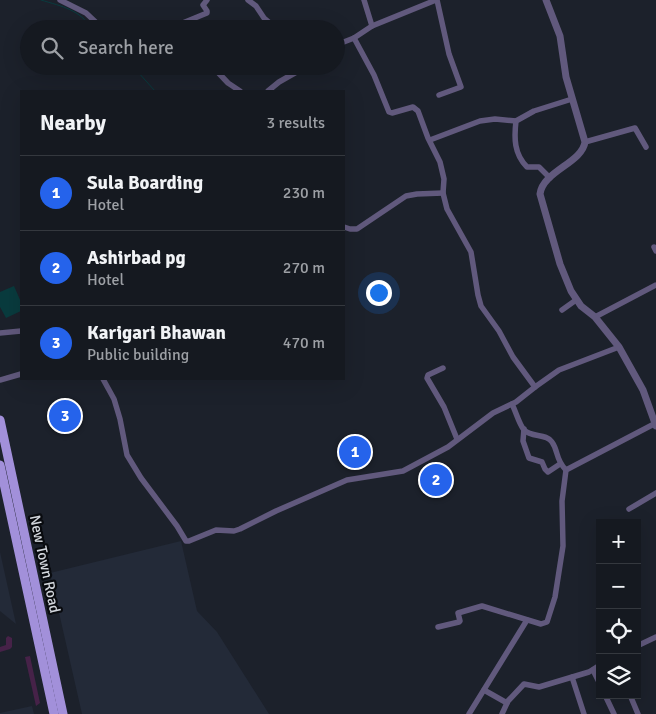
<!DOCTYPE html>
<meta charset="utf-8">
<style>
:root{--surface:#151920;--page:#22262d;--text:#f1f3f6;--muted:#9da0a5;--line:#34383e;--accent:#2563eb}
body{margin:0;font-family:Signika,sans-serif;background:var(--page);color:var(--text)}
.controls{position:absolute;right:15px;bottom:15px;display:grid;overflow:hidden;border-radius:0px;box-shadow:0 5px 20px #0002}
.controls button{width:45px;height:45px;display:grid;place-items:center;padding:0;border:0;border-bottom:1px solid var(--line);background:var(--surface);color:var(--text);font:25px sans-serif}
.you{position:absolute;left:378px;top:292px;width:18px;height:18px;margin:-12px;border:4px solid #fff;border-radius:50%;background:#1a73e8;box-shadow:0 0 0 8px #1a73e833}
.badge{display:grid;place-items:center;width:32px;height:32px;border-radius:50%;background:var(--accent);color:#fff;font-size:16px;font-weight:700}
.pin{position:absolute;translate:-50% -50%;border:2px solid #fff;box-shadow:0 1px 5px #0006}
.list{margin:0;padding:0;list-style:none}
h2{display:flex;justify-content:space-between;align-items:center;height:65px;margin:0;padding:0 20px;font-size:21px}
h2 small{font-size:16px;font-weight:400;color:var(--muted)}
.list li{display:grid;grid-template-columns:32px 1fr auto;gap:15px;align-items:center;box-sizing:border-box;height:75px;padding:0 20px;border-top:1px solid var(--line)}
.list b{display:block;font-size:19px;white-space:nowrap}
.list p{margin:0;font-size:16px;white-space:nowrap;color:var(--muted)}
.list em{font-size:16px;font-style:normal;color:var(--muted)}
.icon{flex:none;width:28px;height:28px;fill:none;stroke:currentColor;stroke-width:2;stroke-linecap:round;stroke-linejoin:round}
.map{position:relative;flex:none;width:656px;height:714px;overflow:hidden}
.search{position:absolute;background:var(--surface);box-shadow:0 5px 20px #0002;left:20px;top:20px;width:325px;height:55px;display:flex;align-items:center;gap:12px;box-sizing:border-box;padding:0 18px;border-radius:28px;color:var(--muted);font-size:19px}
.panel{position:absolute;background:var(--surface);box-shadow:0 5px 20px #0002;left:20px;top:90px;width:325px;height:290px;border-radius:0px}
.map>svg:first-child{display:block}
.built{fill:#232a38}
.green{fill:#462248}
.water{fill:#093b3e}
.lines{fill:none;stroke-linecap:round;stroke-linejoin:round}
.stream{stroke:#093b3e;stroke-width:1}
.minor{stroke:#61597d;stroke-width:5.5}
.tertiary{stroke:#61597d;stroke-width:7}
.primary{stroke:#a290da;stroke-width:9}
.labels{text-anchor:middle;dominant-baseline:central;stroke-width:4.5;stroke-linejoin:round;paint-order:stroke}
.street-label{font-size:15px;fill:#d2d6dc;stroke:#090b0f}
</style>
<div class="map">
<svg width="656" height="714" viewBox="0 0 656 714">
<rect width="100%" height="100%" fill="#1c212b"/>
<g class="built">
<polygon points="181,541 197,611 217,632 269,714 82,714 50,573"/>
<polygon points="0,552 16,624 0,611"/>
<polygon points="32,706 34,714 0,714 0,713"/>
</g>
<g class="green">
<polygon points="8,636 12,638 12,647 10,649 0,652 0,647 6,645 6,638"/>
<polygon points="30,656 40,703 36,706 25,657"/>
</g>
<polygon class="water" points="14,286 21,302 21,311 6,318 0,307 0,292"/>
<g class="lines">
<g class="stream">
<path d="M41,0C64,7 78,9 93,29"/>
<polyline points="130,66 137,71 155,91"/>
<polyline points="182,91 184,91"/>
</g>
<g class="minor">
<polyline points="60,0 86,13 103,29"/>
<polyline points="248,0 256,6 264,18 277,29"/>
<polyline points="364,0 372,26"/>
<polyline points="437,0 449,54 461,87 439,95"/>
<polyline points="168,29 207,13 207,11 203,5 207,0"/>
<polyline points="354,38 374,75 389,112 392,113 413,107 418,111 428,138 440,162 444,179 443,193 447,209 471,252 478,295 481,306 499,331 513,357 535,387"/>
<polyline points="336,45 354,38 372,26 436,0"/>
<polyline points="212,66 228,83 240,91"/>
<polyline points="268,91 279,82 307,66"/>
<polyline points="430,140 480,121 495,119 516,121"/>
<polyline points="585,142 635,128 646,147"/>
<path d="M550,178L539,167H527C514,154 514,138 516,121L534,111L572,99"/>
<polyline points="344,227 350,229 357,229 406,196 417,194 443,193"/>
<polyline points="654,247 656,251"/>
<polyline points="562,310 576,300"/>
<polyline points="595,317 656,285"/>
<polyline points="0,333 21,331"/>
<polyline points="443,368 428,375 427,378 444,407 457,439"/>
<polyline points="103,379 114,399 120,419 127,455 141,478 177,526 186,541 189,541 216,530 234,531 240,529 276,511 347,480 403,471 448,447 493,413 516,402 535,387 559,370 619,347"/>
<polyline points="0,380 21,374"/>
<path d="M512,404C516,412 519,424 524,430C532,438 546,433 552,442C559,452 555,459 566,470"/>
<polyline points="524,429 523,441 529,458 542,462 545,469 548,472 560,464"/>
<polyline points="629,509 656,493"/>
<polyline points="438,627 459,622 460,621 458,613 482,606 541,624 547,622 555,597 563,546 562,501 566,470 654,424"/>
<polyline points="637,646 656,637"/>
<polyline points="593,670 600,684"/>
<polyline points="572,677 584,714"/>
<polyline points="484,690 507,703"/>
<polyline points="605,695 614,714"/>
<polyline points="630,695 638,714"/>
<polyline points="469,714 527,620"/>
<polyline points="502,714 508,701 524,684 539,687 589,672 600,665"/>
</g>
<path class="tertiary" d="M546,0L560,36L566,77L585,142C582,163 543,171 540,194L560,264L571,291L581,306L595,317L619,347L643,390L656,426"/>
<g class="primary">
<polyline points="0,420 63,714"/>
<polyline points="0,465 54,714"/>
</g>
</g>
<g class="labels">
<g class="street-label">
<text transform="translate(45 564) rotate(78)">New Town Road</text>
</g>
</g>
</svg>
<div class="controls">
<button>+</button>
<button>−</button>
<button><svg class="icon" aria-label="locate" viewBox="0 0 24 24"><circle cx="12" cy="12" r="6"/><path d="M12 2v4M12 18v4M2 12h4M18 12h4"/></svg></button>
<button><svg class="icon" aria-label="layers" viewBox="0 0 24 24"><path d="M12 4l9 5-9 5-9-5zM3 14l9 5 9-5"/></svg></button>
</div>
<div class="you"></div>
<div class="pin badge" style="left:355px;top:452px">1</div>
<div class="pin badge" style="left:436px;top:480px">2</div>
<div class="pin badge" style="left:65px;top:416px">3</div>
<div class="search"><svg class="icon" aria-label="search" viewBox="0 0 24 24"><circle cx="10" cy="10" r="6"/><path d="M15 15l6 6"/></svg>Search here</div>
<section class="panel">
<h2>Nearby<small>3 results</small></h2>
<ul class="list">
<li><span class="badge">1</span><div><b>Sula Boarding</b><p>Hotel</p></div><em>230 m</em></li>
<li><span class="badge">2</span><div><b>Ashirbad pg</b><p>Hotel</p></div><em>270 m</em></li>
<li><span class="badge">3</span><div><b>Karigari Bhawan</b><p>Public building</p></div><em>470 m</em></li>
</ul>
</section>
</div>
